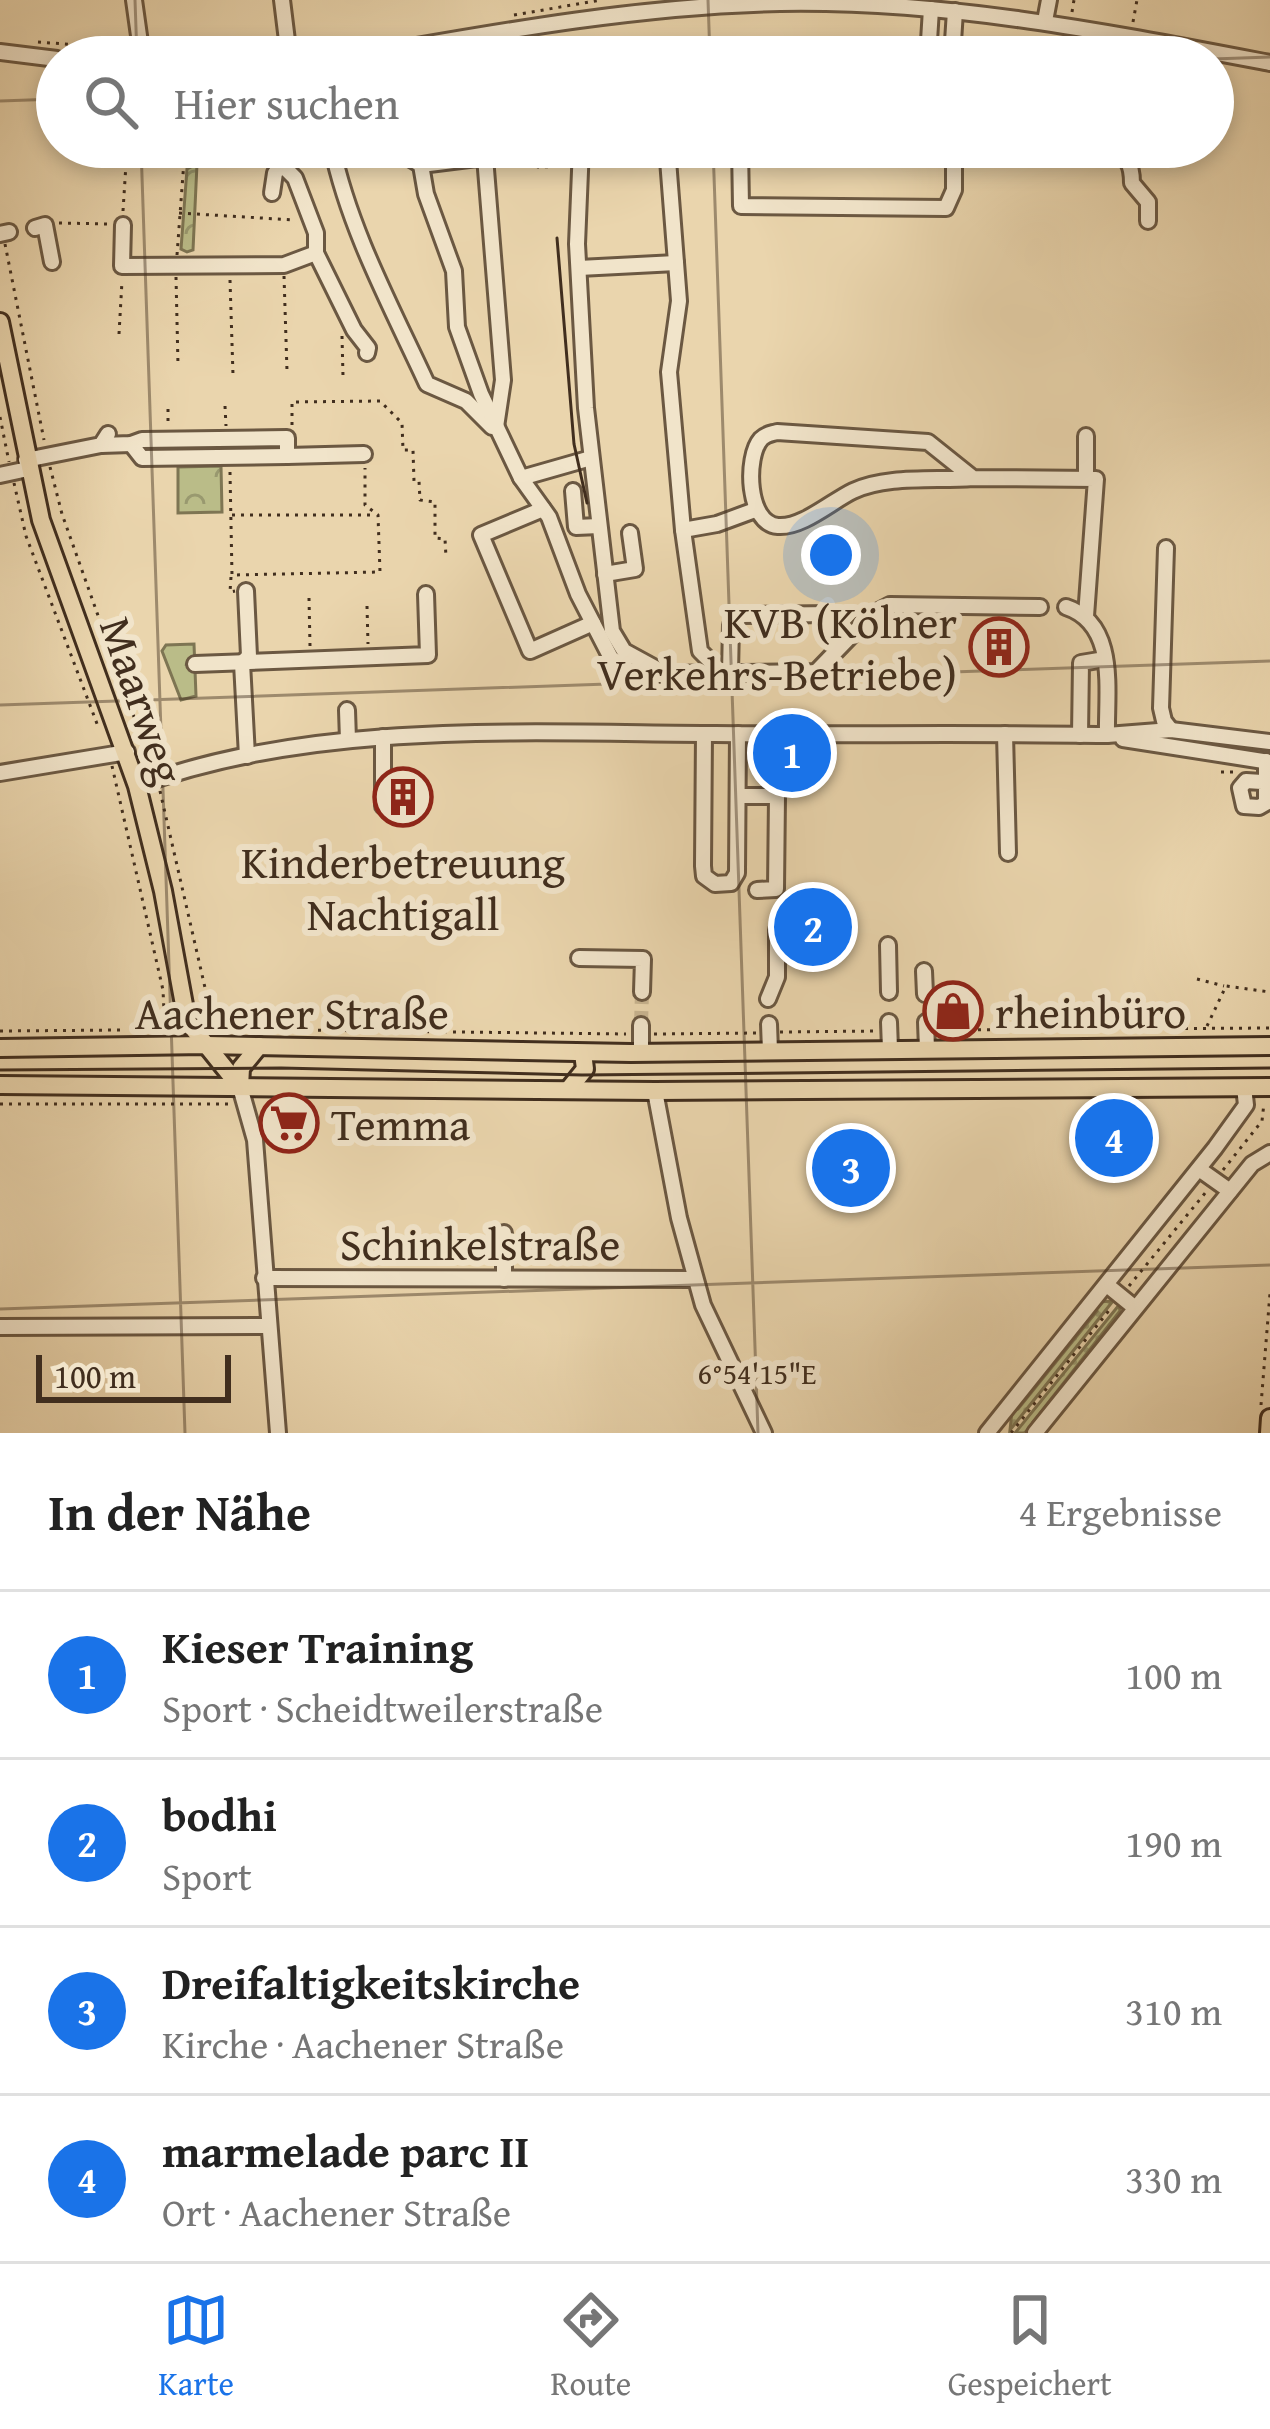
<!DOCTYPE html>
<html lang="de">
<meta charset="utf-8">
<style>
:root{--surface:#fff;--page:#f6f6f6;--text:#222;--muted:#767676;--line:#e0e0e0;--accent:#1a73e8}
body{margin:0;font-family:"Gentium Book Plus",serif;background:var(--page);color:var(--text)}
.scale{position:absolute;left:36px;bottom:30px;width:195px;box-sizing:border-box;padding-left:12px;border:6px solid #412e1e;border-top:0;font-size:33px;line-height:42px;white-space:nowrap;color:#412e1e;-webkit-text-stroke:9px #f1e4ca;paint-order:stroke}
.you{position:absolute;left:831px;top:555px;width:42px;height:42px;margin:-30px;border:9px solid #fff;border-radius:50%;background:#1a73e8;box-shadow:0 0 0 18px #1a73e833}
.badge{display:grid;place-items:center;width:78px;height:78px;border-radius:50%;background:var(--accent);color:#fff;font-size:39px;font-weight:700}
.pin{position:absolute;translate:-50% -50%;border:6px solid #fff;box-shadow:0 3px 12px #0006}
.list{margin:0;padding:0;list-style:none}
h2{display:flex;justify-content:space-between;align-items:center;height:156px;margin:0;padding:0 48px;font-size:51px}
h2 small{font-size:39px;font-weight:400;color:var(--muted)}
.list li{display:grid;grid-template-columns:78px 1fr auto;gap:36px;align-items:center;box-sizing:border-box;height:168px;padding:0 48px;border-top:3px solid var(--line)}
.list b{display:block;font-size:45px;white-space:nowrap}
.list p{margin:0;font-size:39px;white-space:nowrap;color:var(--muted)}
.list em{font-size:39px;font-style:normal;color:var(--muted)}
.icon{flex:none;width:66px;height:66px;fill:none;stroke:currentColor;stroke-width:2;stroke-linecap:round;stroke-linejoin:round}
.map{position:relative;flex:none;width:1270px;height:1433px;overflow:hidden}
.search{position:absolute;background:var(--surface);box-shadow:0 6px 18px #0003;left:36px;right:36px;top:36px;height:132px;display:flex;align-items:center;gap:30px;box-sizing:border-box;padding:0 42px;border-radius:66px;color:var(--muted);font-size:45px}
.sheet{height:828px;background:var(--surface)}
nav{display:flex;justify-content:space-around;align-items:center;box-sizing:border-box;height:168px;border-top:3px solid var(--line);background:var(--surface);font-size:33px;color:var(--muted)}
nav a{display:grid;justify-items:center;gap:6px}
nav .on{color:var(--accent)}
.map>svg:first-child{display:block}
.grass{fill:url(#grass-dots);stroke:#7e7553;stroke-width:3}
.forest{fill:url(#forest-crowns);stroke:#7e7553;stroke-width:3}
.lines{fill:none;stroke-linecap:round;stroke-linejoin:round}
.minor-tunnel{stroke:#c8b490;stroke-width:14;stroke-dasharray:14 7;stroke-linecap:butt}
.minor-casing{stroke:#6b5842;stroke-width:20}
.major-casing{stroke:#412e1e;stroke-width:22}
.path{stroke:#412e1e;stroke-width:3;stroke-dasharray:3 6;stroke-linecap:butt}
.minor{stroke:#f1e4ca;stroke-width:14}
.major{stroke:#ead5ad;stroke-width:16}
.tram{stroke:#412e1e;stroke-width:3}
.ticks{fill:none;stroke:#412e1e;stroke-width:3;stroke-opacity:0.45}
.labels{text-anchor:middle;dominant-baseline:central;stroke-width:12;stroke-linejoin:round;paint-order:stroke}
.poi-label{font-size:45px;fill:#412e1e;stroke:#f1e4ca;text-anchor:start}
.street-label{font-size:45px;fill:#412e1e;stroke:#f1e4ca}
.ticks-label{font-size:30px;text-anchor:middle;fill:#412e1e;stroke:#f1e4ca;stroke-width:12;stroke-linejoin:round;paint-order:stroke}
</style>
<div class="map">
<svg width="1270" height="1433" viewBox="0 0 1270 1433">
<defs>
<pattern id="grass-dots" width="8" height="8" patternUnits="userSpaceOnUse" patternTransform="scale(3)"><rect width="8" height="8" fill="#babc88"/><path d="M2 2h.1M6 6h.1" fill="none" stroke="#99996f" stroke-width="1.8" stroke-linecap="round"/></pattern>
<pattern id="forest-crowns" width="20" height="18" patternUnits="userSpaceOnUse" patternTransform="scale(3)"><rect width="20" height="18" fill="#babc88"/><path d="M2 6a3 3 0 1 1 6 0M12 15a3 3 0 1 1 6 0" fill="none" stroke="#99996f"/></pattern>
</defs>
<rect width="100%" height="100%" fill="#ead5ad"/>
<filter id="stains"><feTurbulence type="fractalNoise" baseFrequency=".00167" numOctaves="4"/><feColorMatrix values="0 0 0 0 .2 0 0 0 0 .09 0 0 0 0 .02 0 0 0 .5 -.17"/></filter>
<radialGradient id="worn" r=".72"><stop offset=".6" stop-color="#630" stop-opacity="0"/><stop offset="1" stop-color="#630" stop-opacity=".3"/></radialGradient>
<g class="grass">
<polygon points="1113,1301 1010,1430 1012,1411 1018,1409 1097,1311 1094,1308 1098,1302"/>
<polygon points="1119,1305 1120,1311 1033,1422 1035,1425 1024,1433 1015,1433"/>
</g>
<g class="forest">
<polygon points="197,164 193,250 187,252 181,249 187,169"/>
<polygon points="221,466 222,512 178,513 178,467"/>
<polygon points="194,644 196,696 181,700 162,651 166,645"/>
</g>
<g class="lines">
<polyline class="minor-tunnel" points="641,1025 642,992"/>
<g class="minor-casing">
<g id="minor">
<polyline points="134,0 142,57"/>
<polyline points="282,0 289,57"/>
<polyline points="1045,21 1049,0"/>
<polyline points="728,46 728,57"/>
<polyline points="0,52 57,59"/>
<path d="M354,57C496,32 637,6 780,3C946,0 1108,32 1270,63"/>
<polyline points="928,57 931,9"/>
<polyline points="952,57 955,11"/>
<polyline points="248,147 263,147"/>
<polyline points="275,147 282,165 295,178 316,233 316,253 354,330 368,348 367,353"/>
<path d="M332,147C349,229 392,308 427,384L466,401L492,427"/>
<polyline points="406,147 411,159 421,165 426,194 454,271 457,327 481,394 521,478 549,517 578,594 611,658 628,670 655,674 816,672 871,615 890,605 1040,607"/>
<polyline points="581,147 577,244 586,408 612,631 624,651 657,669"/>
<polyline points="667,147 679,301 669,372 683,530 700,651 722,673"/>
<polyline points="740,147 741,206 946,208 954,190 954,147"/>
<path d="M1110,147C1127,157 1132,163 1132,183L1148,202V221"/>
<polyline points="421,165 485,157 503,380 496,427"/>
<polyline points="272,193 275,173 282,165"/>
<polyline points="123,225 122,266 284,265 316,253"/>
<polyline points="35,228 45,225 52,262"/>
<polyline points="0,234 9,232"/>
<polyline points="579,268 676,263"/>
<polyline points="131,444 142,458 287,456"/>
<polyline points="101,445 131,444 142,440 287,438 287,456 364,454"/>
<polyline points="26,460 101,445 108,434"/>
<polyline points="0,475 28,469"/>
<polyline points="521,478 591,458"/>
<path d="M973,478C935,481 887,475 853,491C832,501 802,528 778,526C747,524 745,457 761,439C766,434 770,434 777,432L928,442L973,478L1096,479L1086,616"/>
<polyline points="1086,478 1086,436"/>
<polyline points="573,491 576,527 599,526"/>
<polyline points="543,509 481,535 530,651 593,623"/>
<polyline points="683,530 717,524 755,510"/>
<polyline points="1166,548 1161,708 1164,721 1171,730"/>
<polyline points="605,574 635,569 630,533"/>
<polyline points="246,591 249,656 242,663 247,756"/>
<path d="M1066,607C1118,624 1106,691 1107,735"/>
<polyline points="195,664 428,655 426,594"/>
<polyline points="730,673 731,625 741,615 836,614"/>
<polyline points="347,710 348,740"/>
<polyline points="704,734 703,866 704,876 715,884 731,883 737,873 738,734"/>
<polyline points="1005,734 1008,853"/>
<polyline points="1080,735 1081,663 1105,659"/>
<polyline points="383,737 383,806"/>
<polyline points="1123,739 1270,762"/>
<polyline points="0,773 127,752"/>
<polyline points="1262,782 1246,781 1240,788 1244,806 1259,807 1266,803 1266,761"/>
<path d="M137,786C314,720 528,733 715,734C845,735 976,733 1107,735L1171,730L1270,742"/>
<polyline points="738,796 777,796 776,889 757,890"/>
<polyline points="888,945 889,992"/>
<polyline points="579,958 643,959 642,992"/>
<polyline points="924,971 925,994"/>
<polyline points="768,999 777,977 777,930"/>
<polyline points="889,1022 890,1049"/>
<polyline points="926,1022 927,1049"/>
<polyline points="769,1024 770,1051"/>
<polyline points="641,1053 641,1025"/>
<polyline points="240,1087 255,1140 278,1433"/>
<polyline points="655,1091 679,1218 703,1305 764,1433"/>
<polyline points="1199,1169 1230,1191"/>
<polyline points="264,1278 695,1279"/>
<polyline points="504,1279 504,1233"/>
<polyline points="1107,1285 1134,1307"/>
<polyline points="0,1327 268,1326"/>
<polyline points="987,1433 1215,1148 1246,1105 1244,1087"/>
<polyline points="1035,1433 1252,1164 1270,1153"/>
</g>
</g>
<g class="major-casing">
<g id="major">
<polyline points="0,322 41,520 137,786 163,891 187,1021 240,1087"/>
<polyline points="0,1048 206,1045 631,1053 1270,1046"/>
<polyline points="0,1085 655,1091 1270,1087"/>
<polyline points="240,1087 241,1068 259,1046"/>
<polyline points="568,1090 585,1069 583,1053"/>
<polyline points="1269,1433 1270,1418"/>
</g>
</g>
<g class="path">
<polyline points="1072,12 1074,0"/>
<polyline points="514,15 601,0"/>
<polyline points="1133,22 1137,0"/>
<polyline points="38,42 130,49"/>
<polyline points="152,51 274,53"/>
<polyline points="301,51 351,43"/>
<polyline points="181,147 190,147"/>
<polyline points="214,147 238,153"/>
<polyline points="536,147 538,167 568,166"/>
<polyline points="123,211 126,164"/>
<polyline points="179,213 294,220"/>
<polyline points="59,223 109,224"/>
<polyline points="5,244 44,440"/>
<polyline points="177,255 184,161 265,164"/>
<polyline points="284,276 287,371"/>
<polyline points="176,277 178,365"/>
<polyline points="230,280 233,375"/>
<polyline points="119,334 122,281"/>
<polyline points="342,336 343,376"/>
<polyline points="225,406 226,426"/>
<polyline points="168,409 168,426"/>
<polyline points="0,417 9,462"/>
<polyline points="292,425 292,402 380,401 402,423 403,450 413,450 414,481 419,481 420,500 435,502 435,538 445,539 446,557"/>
<polyline points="50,467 62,514 151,765"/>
<polyline points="230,472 232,575 380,572 378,515 365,505 365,468"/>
<polyline points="14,483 26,536 99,729"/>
<polyline points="232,515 373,515"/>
<polyline points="231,577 230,592 235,591"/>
<polyline points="309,598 310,646"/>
<polyline points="367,606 368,644"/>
<polyline points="112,766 163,990 165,1033"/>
<polyline points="1221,772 1237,772"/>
<polyline points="160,791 214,1027"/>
<polyline points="1197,979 1224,986"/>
<polyline points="1207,1026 1226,986 1270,992"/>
<polyline points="210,1029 626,1034"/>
<polyline points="942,1030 1270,1028"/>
<polyline points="0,1031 122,1030"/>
<polyline points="780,1032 878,1031"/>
<polyline points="654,1034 758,1033"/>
<polyline points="0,1104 232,1104"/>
<polyline points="1223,1170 1262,1121 1264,1103"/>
<polyline points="1129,1286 1206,1192"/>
<polyline points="1261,1405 1270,1293"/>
<polyline points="1011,1433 1111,1308"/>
</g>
<use href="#minor" class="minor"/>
<use href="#major" class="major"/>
<g class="tram">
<polyline points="557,238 574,444 587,503"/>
<polyline points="0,1070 281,1068 582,1075 1270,1068"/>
</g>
</g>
<path class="ticks" d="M135,0L137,57M708,0L710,57M1213,59L1270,57M0,101L57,99M141,147L185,1433M713,147L758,1433M0,705L1270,661M0,1309L1270,1265"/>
<defs>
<g id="building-ring" transform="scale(3)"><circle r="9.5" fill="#f1e4ca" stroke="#8f2418" stroke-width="1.5"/><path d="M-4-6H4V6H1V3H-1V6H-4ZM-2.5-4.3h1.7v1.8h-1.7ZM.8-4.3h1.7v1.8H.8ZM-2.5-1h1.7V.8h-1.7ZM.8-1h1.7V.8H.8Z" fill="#8f2418"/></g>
<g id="shop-ring" transform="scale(3)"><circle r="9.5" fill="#f1e4ca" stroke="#8f2418" stroke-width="1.5"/><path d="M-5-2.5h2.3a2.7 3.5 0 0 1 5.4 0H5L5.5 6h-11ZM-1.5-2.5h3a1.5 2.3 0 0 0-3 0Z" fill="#8f2418"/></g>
<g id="supermarket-ring" transform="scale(3)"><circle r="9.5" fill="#f1e4ca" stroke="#8f2418" stroke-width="1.5"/><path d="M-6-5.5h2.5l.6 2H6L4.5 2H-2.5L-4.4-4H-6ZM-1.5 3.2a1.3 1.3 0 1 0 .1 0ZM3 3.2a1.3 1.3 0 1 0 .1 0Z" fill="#8f2418"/></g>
</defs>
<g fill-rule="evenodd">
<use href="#building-ring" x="999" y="647"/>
<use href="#building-ring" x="403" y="797"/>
<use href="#shop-ring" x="953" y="1011"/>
<use href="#supermarket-ring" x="289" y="1123"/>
</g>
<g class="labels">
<g class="poi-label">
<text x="957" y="621" text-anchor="end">KVB (Kölner<tspan x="957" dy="52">Verkehrs-Betriebe)</tspan></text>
<text x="403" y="861" text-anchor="middle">Kinderbetreuung<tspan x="403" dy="52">Nachtigall</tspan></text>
<text x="995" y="1011">rheinbüro</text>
<text x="331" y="1123">Temma</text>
</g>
<g class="street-label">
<text transform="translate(143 700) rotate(71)">Maarweg</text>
<text x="292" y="1012">Aachener Straße</text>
<text x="480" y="1243">Schinkelstraße</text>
</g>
</g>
<g class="ticks-label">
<text x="757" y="1384">6°54'15"E</text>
</g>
<rect width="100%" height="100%" filter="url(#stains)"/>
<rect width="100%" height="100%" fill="url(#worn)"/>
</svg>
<div class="scale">100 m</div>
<div class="you"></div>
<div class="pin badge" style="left:792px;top:753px">1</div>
<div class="pin badge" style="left:813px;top:927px">2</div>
<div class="pin badge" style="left:851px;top:1168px">3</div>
<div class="pin badge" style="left:1114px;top:1138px">4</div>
<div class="search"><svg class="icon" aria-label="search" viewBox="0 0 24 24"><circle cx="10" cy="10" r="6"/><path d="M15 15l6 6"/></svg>Hier suchen</div>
</div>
<section class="sheet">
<h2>In der Nähe<small>4 Ergebnisse</small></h2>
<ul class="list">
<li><span class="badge">1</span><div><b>Kieser Training</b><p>Sport · Scheidtweilerstraße</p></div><em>100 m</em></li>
<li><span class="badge">2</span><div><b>bodhi</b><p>Sport</p></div><em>190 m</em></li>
<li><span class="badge">3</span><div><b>Dreifaltigkeitskirche</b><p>Kirche · Aachener Straße</p></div><em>310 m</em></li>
<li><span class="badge">4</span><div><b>marmelade parc II</b><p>Ort · Aachener Straße</p></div><em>330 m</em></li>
</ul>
</section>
<nav>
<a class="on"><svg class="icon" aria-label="map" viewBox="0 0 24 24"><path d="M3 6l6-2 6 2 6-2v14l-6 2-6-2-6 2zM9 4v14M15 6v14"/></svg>Karte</a>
<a><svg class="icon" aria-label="directions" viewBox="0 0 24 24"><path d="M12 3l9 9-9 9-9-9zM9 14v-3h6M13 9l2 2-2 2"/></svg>Route</a>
<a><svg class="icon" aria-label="saved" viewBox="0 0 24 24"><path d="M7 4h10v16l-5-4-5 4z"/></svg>Gespeichert</a>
</nav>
